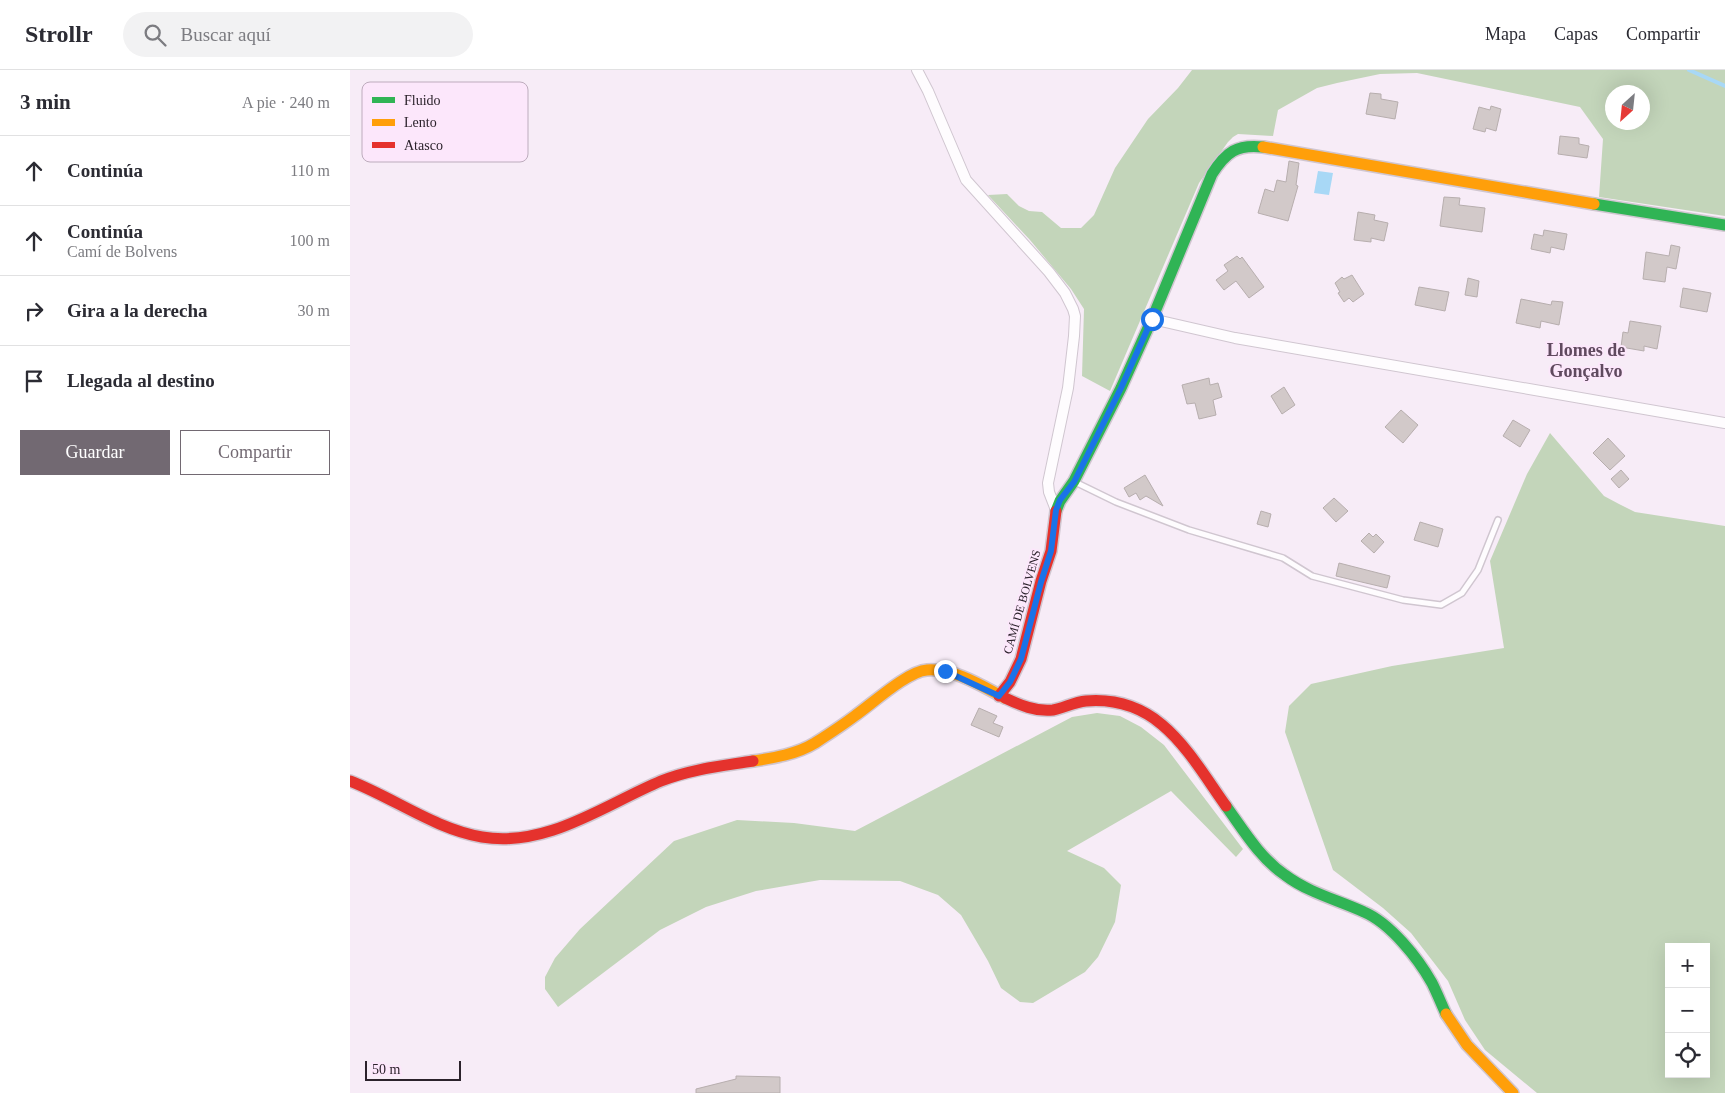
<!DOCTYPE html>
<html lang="es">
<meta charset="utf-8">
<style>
:root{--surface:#fff;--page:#f2f2f3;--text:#2b2b33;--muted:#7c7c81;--line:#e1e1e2;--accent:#726972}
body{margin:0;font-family:"Times New Roman",serif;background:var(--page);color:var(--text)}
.controls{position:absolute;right:15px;bottom:15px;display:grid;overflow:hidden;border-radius:0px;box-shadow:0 5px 20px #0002}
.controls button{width:45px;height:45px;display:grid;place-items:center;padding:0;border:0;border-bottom:1px solid var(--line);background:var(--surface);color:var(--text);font:25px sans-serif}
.compass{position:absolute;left:1255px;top:15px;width:45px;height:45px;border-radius:50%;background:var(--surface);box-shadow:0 5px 20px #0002;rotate:207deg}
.scale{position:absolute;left:15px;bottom:12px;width:96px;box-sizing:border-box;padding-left:5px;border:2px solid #2b222b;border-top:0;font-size:14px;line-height:18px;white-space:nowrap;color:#2b222b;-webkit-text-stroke:4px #fce7fb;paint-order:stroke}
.stop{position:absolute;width:15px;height:15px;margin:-11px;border:4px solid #1a73e8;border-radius:50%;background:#fff}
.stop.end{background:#1a73e8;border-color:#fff;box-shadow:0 1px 5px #0008}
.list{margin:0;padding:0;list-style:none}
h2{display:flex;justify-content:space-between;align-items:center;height:65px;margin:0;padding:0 20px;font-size:21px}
h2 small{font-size:16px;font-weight:400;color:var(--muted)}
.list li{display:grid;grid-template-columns:32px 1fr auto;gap:15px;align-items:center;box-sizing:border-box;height:70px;padding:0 20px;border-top:1px solid var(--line)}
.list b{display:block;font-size:19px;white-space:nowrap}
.list p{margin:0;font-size:16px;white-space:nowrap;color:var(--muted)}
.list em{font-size:16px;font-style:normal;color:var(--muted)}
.actions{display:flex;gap:10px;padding:15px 20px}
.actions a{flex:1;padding:11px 0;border:1px solid var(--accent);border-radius:0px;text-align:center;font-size:18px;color:var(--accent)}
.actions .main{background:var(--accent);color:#fff}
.icon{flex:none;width:28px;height:28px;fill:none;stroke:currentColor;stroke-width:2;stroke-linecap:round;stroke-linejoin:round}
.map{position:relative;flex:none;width:1375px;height:1023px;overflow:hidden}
header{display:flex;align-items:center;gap:30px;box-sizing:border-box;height:70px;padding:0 25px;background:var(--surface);border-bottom:1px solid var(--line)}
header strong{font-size:24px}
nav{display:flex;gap:28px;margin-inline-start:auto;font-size:18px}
.search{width:350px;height:45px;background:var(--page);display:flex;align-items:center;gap:12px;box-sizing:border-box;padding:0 18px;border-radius:28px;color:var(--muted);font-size:19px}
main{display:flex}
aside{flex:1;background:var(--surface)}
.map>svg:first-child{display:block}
.forest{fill:#c3d5ba;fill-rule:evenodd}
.water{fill:#a8d8f6}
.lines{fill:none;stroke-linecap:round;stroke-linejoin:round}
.stream{stroke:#a8d8f6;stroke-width:4}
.building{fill:#d2c9c9;stroke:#b7aeae}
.lane-casing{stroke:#d0c6d0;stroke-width:8}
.street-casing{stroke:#d0c6d0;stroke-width:12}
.fast-casing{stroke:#d0c6d0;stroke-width:14}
.slow-casing{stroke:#d0c6d0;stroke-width:14}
.jam-casing{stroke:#d0c6d0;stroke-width:14}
.lane{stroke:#fefcfe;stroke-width:5}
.street{stroke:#fefcfe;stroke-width:10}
.fast{stroke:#30b455;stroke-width:11}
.slow{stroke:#ff9f0a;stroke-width:11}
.jam{stroke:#e5322d;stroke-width:11}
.route{stroke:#1a73e8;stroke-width:6}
.labels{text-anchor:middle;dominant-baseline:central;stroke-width:4;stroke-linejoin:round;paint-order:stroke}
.street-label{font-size:12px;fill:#2b222b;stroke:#fce7fb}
.district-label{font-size:18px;font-weight:bold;fill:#604a5f;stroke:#fce7fb}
.key{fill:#fce7fb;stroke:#bdacbd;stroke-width:1}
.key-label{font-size:14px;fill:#2b222b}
</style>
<header>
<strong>Strollr</strong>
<div class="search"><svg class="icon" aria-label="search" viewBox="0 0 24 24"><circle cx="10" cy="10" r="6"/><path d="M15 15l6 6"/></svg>Buscar aquí</div>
<nav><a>Mapa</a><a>Capas</a><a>Compartir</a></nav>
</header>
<main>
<aside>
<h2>3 min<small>A pie · 240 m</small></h2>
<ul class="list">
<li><svg class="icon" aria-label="ahead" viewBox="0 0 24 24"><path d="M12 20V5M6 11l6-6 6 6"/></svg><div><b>Continúa</b></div><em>110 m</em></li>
<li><svg class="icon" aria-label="ahead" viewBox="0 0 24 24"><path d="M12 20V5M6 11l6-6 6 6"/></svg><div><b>Continúa</b><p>Camí de Bolvens</p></div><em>100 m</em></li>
<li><svg class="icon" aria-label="right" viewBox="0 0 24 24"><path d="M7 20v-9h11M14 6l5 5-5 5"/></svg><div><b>Gira a la derecha</b></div><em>30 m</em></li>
<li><svg class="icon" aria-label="arrive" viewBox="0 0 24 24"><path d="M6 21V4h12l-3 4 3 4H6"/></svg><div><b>Llegada al destino</b></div></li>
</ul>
<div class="actions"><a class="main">Guardar</a><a>Compartir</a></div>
</aside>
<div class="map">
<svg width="1375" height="1023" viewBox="0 0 1375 1023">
<rect width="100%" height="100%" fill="#f7ecf7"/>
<g class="forest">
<path d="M842,0H1375V146L1249,127L1253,69L1230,37L1067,3L1030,4L987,13L967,18L928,40L923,66L888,64L883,67L878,72L849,113L760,321L732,306L734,239L721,219L680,170L638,125L657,124L669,136L679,141L692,142L711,158H731L744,145L765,98L798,49L828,18ZM1262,22H1292V52H1262Z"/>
<path d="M1200,363L1254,426L1269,434L1285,442L1375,456V1023H1187L1135,980L1115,950L1098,911L1061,863L1033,838L983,800L935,662L939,636L961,614L1042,596L1154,578L1140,491L1177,404ZM1319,877H1356V1004H1319Z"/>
<polygon points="747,643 770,646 791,657 814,675 893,779 886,787 821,721 717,781 754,798 771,815 765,852 748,887 735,902 683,933 670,932 651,918 638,891 611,845 588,825 550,811 470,810 406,821 356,837 310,860 208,937 195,919 195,907 205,888 230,859 324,771 387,750 444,753 505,761 722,647"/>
</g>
<polygon class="water" points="968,101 983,103 979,125 964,123"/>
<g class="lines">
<polyline class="stream" points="1339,0 1375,16"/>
</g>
<g class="building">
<polygon points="1020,23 1031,24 1031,29 1048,32 1045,49 1016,44"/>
<polygon points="1141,36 1151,39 1146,61 1136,58 1135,62 1123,59 1129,37 1140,40"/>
<polygon points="1210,66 1229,68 1229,74 1239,76 1237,88 1208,84"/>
<polygon points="939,91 949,93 946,115 948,116 938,151 908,143 915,119 924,122 927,110 936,112"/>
<polygon points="1094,127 1110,128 1109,135 1135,138 1132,162 1090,156"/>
<polygon points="1008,142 1025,145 1024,150 1038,153 1034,171 1021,168 1021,172 1004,170"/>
<polygon points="1194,160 1217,164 1214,180 1201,177 1200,183 1181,179 1184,164 1193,166"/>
<polygon points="1321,175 1330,177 1326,199 1317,197 1315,212 1293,209 1296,182 1319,186"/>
<polygon points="887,186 890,189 892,187 914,217 899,228 886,211 874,220 866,210 878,201 874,195"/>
<polygon points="1002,205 1014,224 1003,232 999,228 994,232 988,223 990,222 985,213 992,207 994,209"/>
<polygon points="1118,208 1129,211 1127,227 1115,225"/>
<polygon points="1069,217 1099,222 1095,241 1065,235"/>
<polygon points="1333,218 1361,223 1357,242 1330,237"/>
<polygon points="1171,229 1201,235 1202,231 1213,232 1209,255 1191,251 1190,258 1166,253"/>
<polygon points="1280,251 1311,256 1307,279 1294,276 1294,281 1271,277 1273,262 1278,263"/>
<polygon points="859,308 860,315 868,313 872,327 863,330 866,345 849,349 845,333 837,334 832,315"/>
<polygon points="934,317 945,335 932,344 921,326"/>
<polygon points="1051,340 1068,355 1053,373 1035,357"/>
<polygon points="1163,350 1180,360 1170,377 1153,366"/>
<polygon points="1258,368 1275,386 1260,400 1243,383"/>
<polygon points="1271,400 1279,409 1269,418 1261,409"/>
<polygon points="795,405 813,436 796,426 790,430 786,423 779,427 774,418"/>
<polygon points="984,428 998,441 986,452 973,438"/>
<polygon points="911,441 921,444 918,457 907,454"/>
<polygon points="1070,452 1093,459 1088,477 1064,470"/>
<polygon points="1019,463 1023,467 1026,464 1034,472 1024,483 1011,471"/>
<polygon points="989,493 1040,506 1037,518 986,506"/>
<polygon points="629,638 647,646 643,653 653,657 649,667 621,655"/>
<polygon points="386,1006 430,1007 430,1023 346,1023 346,1019 386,1009"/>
</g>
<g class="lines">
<g class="lane-casing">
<polyline id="lane" points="725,412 766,432 839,460 933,488 962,506 1053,530 1091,535 1112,523 1128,500 1148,450"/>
</g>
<g class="street-casing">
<g id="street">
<polyline points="567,0 578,21 616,110 699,202 715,223 723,239 725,246 724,266 718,318 698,413 699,422 706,440"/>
<polyline points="802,249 885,268 1375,353"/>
</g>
</g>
<g class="fast-casing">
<g id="fast">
<polyline points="1244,134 1375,155"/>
<path d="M706,441L710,431L724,411L771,318L802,249L862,104C876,82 887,74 913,77"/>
<path d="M876,736C894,761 910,788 935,805C959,823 988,830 1014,842C1040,853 1068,888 1082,913C1087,923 1091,933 1096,944"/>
</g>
</g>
<g class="slow-casing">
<g id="slow">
<polyline points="913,77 1244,134"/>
<path d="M403,691C424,688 447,684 465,673C479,664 493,655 506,645C523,633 558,601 577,600C604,598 632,616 655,628"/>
<polyline points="1096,944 1117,975 1163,1023"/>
</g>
</g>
<g class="jam-casing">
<g id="jam">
<polyline points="649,626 660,612 671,589 691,511 701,481 706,441"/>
<path d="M655,628C670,635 686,642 703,640C714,638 724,632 736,631C810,625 839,684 876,736"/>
<path d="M0,711C44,728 85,759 132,767C197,778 254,735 311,711C341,699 372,696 403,691"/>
</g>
</g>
<use href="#lane" class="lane"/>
<use href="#street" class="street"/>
<use href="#fast" class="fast"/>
<use href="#slow" class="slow"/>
<use href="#jam" class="jam"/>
</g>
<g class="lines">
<polyline class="route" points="595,601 649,626 660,612 671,589 691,512 701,481 706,440 710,430 724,412 771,318 802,249"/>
</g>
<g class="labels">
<g class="street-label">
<text transform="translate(672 532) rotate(-74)">CAMÍ DE BOLVENS</text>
</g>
<g class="district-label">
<text x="1236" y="280">Llomes de<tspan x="1236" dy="21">Gonçalvo</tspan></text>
</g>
</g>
<rect x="12" y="12" width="166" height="80" rx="8" class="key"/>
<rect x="22" y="27" width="23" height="6" fill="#30b455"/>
<rect x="22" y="49" width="23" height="7" fill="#ff9f0a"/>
<rect x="22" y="72" width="23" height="6" fill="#e5322d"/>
<g class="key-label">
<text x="54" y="35">Fluido</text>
<text x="54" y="57">Lento</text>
<text x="54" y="80">Atasco</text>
</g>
</svg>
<div class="controls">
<button>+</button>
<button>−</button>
<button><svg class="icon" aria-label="locate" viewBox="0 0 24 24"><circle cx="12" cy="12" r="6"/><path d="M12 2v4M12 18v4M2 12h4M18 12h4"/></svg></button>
</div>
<svg class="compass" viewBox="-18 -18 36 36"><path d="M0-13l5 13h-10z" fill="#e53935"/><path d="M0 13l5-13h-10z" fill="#7c7c81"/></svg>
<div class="scale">50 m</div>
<div class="stop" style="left:802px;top:249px"></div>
<div class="stop end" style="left:595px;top:601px"></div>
</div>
</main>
